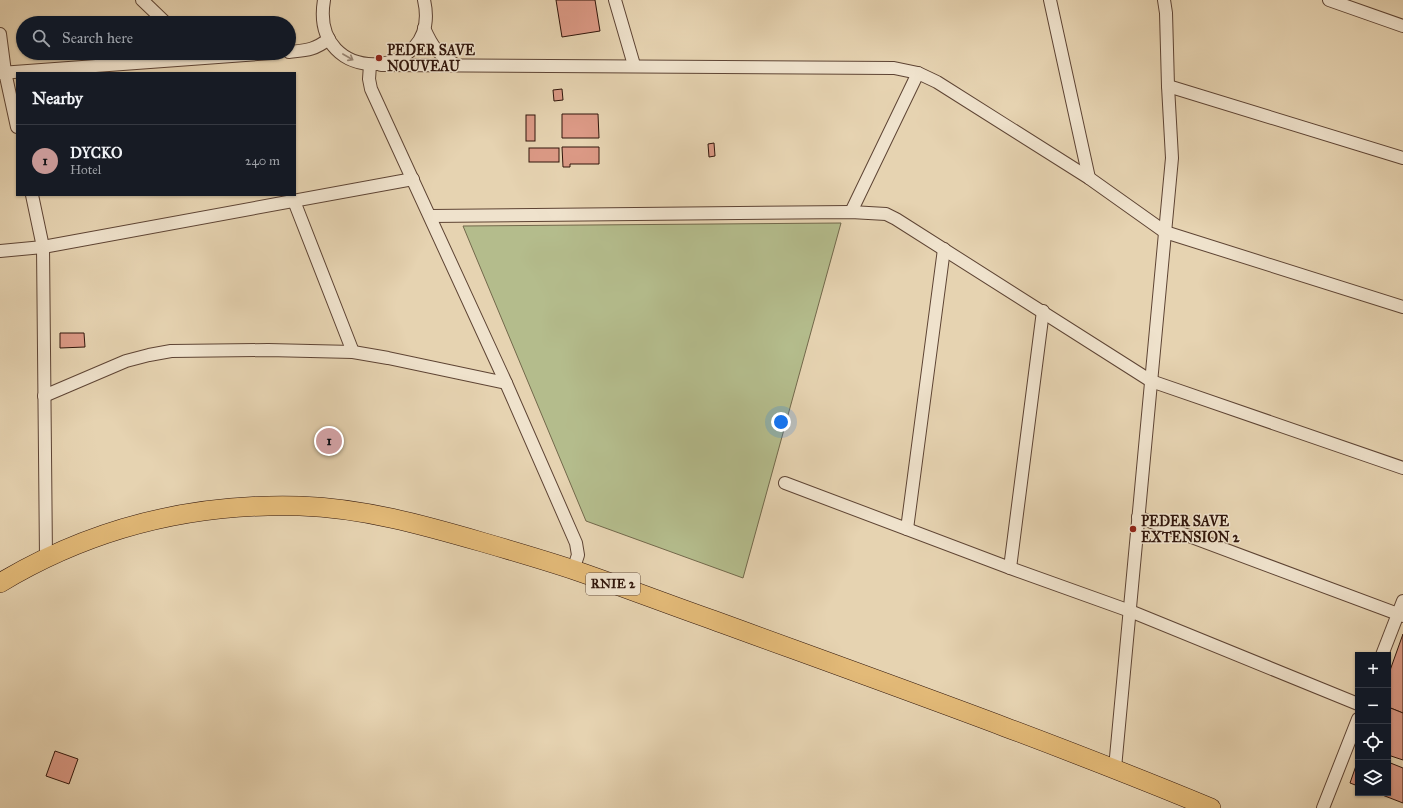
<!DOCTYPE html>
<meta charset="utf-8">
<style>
:root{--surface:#171b24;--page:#242831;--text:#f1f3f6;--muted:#9ea1a6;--line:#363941;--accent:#c59692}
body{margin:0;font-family:"IM FELL Great Primer",serif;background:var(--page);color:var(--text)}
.controls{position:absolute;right:12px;bottom:12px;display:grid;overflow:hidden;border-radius:0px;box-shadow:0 1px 3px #0004}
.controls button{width:36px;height:36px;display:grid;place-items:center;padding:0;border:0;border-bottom:1px solid var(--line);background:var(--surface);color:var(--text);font:20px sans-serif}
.you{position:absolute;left:781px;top:422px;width:14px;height:14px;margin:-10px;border:3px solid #fff;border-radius:50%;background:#1a73e8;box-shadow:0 0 0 6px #1a73e833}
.badge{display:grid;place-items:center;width:26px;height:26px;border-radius:50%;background:var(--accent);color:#111;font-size:13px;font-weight:700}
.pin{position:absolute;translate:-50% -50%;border:2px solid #fff;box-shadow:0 1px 4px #0006}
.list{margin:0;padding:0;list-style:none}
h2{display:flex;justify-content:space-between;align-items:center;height:52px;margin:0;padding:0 16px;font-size:17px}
h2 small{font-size:13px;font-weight:400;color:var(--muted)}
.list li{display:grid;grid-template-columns:26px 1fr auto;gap:12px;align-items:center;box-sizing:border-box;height:72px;padding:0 16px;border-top:1px solid var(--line)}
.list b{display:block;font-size:15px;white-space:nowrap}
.list p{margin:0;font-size:13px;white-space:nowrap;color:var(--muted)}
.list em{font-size:13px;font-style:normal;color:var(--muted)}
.icon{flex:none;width:22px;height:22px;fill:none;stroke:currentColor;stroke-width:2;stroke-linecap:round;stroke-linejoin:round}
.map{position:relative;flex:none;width:1403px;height:808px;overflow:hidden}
.search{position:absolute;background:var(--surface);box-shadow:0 1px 3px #0004;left:16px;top:16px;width:280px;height:44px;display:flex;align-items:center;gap:10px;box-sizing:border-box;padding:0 14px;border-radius:22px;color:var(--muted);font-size:15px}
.panel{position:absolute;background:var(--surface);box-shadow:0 1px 3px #0004;left:16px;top:72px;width:280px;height:124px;border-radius:0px}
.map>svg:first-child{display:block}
.green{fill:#b4bc8c;stroke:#72684b}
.building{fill:#db9985;stroke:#30150a}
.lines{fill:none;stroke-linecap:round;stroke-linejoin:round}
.street-casing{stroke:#5e4434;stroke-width:14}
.primary-casing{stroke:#30150a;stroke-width:20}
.street{stroke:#efe2cc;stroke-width:12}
.primary{stroke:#e3ba78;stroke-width:19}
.oneway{stroke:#998675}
.poi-dot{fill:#8f2418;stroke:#efe2cc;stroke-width:1.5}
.labels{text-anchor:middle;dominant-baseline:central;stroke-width:3;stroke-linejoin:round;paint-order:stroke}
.shield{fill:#efe2cc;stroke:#695244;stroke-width:1}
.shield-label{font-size:13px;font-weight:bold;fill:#30150a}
.poi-label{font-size:14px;font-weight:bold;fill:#30150a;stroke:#efe2cc;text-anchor:start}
</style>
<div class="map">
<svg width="1403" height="808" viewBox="0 0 1403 808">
<rect width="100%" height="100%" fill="#e6d3b1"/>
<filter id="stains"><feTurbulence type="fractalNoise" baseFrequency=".005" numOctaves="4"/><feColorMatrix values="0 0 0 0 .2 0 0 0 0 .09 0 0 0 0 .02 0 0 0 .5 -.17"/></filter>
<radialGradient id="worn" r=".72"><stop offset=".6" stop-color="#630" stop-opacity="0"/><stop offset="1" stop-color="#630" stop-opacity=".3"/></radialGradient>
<polygon class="green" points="841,223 743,578 586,521 463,226"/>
<g class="building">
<polygon points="556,0 595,0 600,31 562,37"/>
<polygon points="562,89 563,100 554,101 553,90"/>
<polygon points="562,114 598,114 599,138 562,138"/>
<rect x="526" y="115" width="9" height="26"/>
<polygon points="714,143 715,156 709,157 708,144"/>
<polygon points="562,147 599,147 599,164 570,164 570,167 563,167"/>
<rect x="529" y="148" width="30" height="14"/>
<polygon points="60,333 84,333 85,347 60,348"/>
<polygon points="1403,634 1403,713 1388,707 1388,676"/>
<polygon points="1388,707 1403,713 1403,760 1388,755"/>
<polygon points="55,751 78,759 69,784 46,776"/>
<polygon points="1358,760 1358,786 1350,783"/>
<polygon points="1388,762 1403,768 1403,803 1377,793 1388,793"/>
</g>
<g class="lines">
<g class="street-casing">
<g id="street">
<polyline points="142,0 166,23"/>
<path d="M324,0C309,89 443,82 424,0"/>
<polyline points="615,0 634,65"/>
<polyline points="1050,0 1089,178"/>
<polyline points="1329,0 1403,26"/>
<path d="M424,28C433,48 437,53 456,65"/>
<polyline points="0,34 5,72 17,127"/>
<path d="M289,52C308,50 314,50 329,39"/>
<polyline points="370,65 369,79 371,89 506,383 576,543 578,555 573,570"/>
<polyline points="381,65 894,68 918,73 937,82 1089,178 1165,232 1403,307"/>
<polyline points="0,73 272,53"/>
<polyline points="1168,86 1403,158"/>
<polyline points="32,195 43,247 46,558"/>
<polyline points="294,201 353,352"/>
<polyline points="851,212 918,73"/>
<polyline points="431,216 851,212 886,214 896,219 1151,381 1403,468"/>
<polyline points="0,251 43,247 413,179"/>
<polyline points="44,396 126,361 149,355 171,351 268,350 353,352 388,358 506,383"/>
<polyline points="785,483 1010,568 1130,611 1358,704"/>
<polyline points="1138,517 1403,616"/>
<polyline points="907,529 944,249"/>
<polyline points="1010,568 1043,311"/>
<polyline points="1382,655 1403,601"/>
<polyline points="1115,768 1172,158 1168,86 1166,13 1164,0"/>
<polyline points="1323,808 1358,719"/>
</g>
</g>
<g class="primary-casing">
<path id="primary" d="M0,583C93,527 192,503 300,506C363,508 423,525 482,542C513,551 544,560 574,570C621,586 667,604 713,620C880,681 1047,740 1211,808"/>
</g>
<use href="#street" class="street"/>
<use href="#primary" class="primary"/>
</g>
<defs><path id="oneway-shaft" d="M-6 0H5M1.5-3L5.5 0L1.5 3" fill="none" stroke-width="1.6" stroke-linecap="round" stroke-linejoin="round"/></defs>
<use class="oneway" href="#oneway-shaft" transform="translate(348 57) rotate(30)"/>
<g class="poi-dot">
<circle cx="379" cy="58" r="4"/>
<circle cx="1133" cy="529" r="4"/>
</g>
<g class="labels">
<rect class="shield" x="586" y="573" width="54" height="22" rx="3"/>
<g class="shield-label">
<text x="613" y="584">RNIE 2</text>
</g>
<g class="poi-label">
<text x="387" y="50">PEDER SAVE<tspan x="387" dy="16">NOUVEAU</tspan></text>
<text x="1141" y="521">PEDER SAVE<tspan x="1141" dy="16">EXTENSION 2</tspan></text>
</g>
</g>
<rect width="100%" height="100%" filter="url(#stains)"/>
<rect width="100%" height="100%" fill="url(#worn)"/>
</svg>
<div class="controls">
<button>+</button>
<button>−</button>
<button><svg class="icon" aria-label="locate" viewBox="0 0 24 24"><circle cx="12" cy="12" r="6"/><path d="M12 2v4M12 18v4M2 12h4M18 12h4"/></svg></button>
<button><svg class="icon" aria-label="layers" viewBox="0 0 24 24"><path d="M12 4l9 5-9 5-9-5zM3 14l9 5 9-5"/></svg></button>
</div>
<div class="you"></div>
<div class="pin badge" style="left:329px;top:441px">1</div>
<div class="search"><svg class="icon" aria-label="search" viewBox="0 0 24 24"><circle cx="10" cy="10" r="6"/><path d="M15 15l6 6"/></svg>Search here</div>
<section class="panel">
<h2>Nearby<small></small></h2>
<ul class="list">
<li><span class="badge">1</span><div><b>DYCKO</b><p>Hotel</p></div><em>240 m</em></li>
</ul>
</section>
</div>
